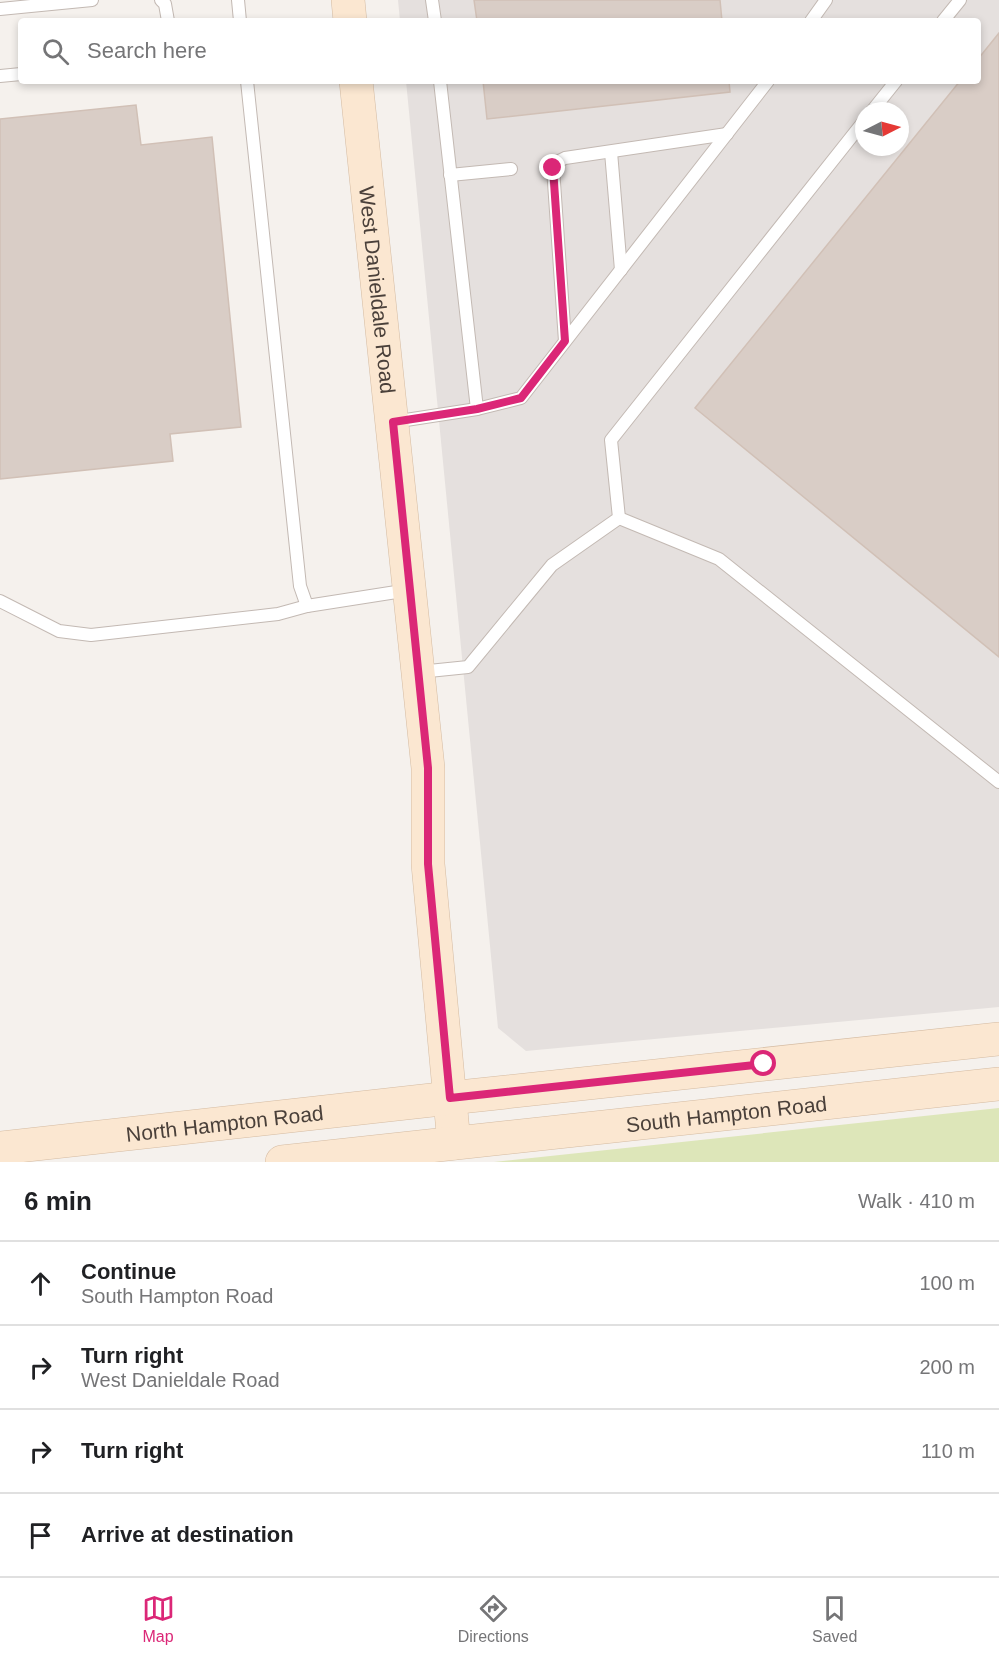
<!DOCTYPE html>
<meta charset="utf-8">
<style>
:root{--surface:#fff;--page:#f6f6f6;--text:#202124;--muted:#757577;--line:#e0e0e0;--accent:#db2777}
body{margin:0;font-family:Arial,sans-serif;background:var(--page);color:var(--text)}
.compass{position:absolute;left:855px;top:102px;width:54px;height:54px;border-radius:50%;background:var(--surface);box-shadow:0 3px 9px #0003;rotate:84deg}
.stop{position:absolute;width:18px;height:18px;margin:-14px;border:4px solid #db2777;border-radius:50%;background:#fff}
.stop.end{background:#db2777;border-color:#fff;box-shadow:0 2px 6px #0008}
.list{margin:0;padding:0;list-style:none}
h2{display:flex;justify-content:space-between;align-items:center;height:78px;margin:0;padding:0 24px;font-size:26px}
h2 small{font-size:20px;font-weight:400;color:var(--muted)}
.list li{display:grid;grid-template-columns:39px 1fr auto;gap:18px;align-items:center;box-sizing:border-box;height:84px;padding:0 24px;border-top:2px solid var(--line)}
.list b{display:block;font-size:22px;white-space:nowrap}
.list p{margin:0;font-size:20px;white-space:nowrap;color:var(--muted)}
.list em{font-size:20px;font-style:normal;color:var(--muted)}
.icon{flex:none;width:33px;height:33px;fill:none;stroke:currentColor;stroke-width:2;stroke-linecap:round;stroke-linejoin:round}
.map{position:relative;flex:none;width:999px;height:1162px;overflow:hidden}
.search{position:absolute;background:var(--surface);box-shadow:0 3px 9px #0003;left:18px;right:18px;top:18px;height:66px;display:flex;align-items:center;gap:15px;box-sizing:border-box;padding:0 21px;border-radius:6px;color:var(--muted);font-size:22px}
.sheet{height:414px;background:var(--surface)}
nav{display:flex;justify-content:space-around;align-items:center;box-sizing:border-box;height:84px;border-top:2px solid var(--line);background:var(--surface);font-size:16px;color:var(--muted)}
nav a{display:grid;justify-items:center;gap:3px}
nav .on{color:var(--accent)}
.map>svg:first-child{display:block}
.industrial{fill:#e5e0de;fill-rule:evenodd}
.green{fill:#dde6b9}
.building{fill:#d9cdc6;stroke:#d1c0b6;stroke-width:1.5}
.lines{fill:none;stroke-linecap:round;stroke-linejoin:round}
.service-casing{stroke:#c3b9b3;stroke-width:14}
.secondary-casing{stroke:#d4bba2;stroke-width:34}
.service{stroke:#fff;stroke-width:12}
.secondary{stroke:#fbe7d1;stroke-width:33}
.route{stroke:#db2777;stroke-width:8}
.labels{text-anchor:middle;dominant-baseline:central;stroke-width:6;stroke-linejoin:round;paint-order:stroke}
.street-label{font-size:21px;fill:#4a403a;stroke:#fff}
</style>
<div class="map">
<svg width="999" height="1162" viewBox="0 0 999 1162">
<rect width="100%" height="100%" fill="#f5f1ed"/>
<path class="industrial" d="M398,0H999V1007L526,1051L498,1028L406,81H978V21H400ZM864,111H900V147H864Z"/>
<polygon class="green" points="999,1108 999,1162 494,1162"/>
<g class="building">
<polygon points="474,0 720,0 722,21 477,21"/>
<polygon points="999,33 999,657 695,408 960,81 978,81 978,59"/>
<polygon points="483,81 729,81 730,92 487,119"/>
<polygon points="136,105 141,145 212,137 241,427 170,434 173,461 0,479 0,119"/>
</g>
<g class="lines">
<g class="service-casing">
<g id="service">
<polyline points="161,0 165,4 168,21"/>
<polyline points="238,0 240,21"/>
<polyline points="432,0 435,21"/>
<polyline points="0,9 92,0"/>
<polyline points="811,21 826,0"/>
<polyline points="943,21 960,0"/>
<polyline points="0,76 21,74"/>
<polyline points="247,81 300,586 307,606 409,590"/>
<polyline points="440,81 477,409 521,398 768,81"/>
<polyline points="872,111 896,81"/>
<polyline points="611,152 621,270"/>
<polyline points="450,175 511,169"/>
<polyline points="565,341 553,168 557,162 565,158 727,134"/>
<polyline points="393,422 477,409"/>
<polyline points="619,518 719,559 999,782"/>
<polyline points="0,601 59,631 91,635 278,614 307,606"/>
<polyline points="419,672 468,667 552,565 619,518 611,440 864,121"/>
</g>
</g>
<g class="secondary-casing">
<g id="secondary">
<polyline points="348,0 350,21"/>
<path id="s1" d="M356,81L428,768V864L454,1143"/>
<path id="s2" d="M0,1148L450,1098L999,1039"/>
<path id="s3" d="M282,1162L999,1084"/>
</g>
</g>
<use href="#service" class="service"/>
<use href="#secondary" class="secondary"/>
</g>
<g class="lines">
<polyline class="route" points="553,168 565,341 521,398 477,409 393,422 428,768 428,864 450,1098 764,1064"/>
</g>
<g class="labels">
<g class="street-label">
<text stroke="none"><textPath href="#s1" startOffset="210">West Danieldale Road</textPath></text>
<text stroke="none"><textPath href="#s3" startOffset="447">South Hampton Road</textPath></text>
<text stroke="none"><textPath href="#s2" startOffset="226">North Hampton Road</textPath></text>
</g>
</g>
</svg>
<svg class="compass" viewBox="-18 -18 36 36"><path d="M0-13l5 13h-10z" fill="#e53935"/><path d="M0 13l5-13h-10z" fill="#757577"/></svg>
<div class="stop" style="left:764px;top:1064px"></div>
<div class="stop end" style="left:553px;top:168px"></div>
<div class="search"><svg class="icon" aria-label="search" viewBox="0 0 24 24"><circle cx="10" cy="10" r="6"/><path d="M15 15l6 6"/></svg>Search here</div>
</div>
<section class="sheet">
<h2>6 min<small>Walk · 410 m</small></h2>
<ul class="list">
<li><svg class="icon" aria-label="ahead" viewBox="0 0 24 24"><path d="M12 20V5M6 11l6-6 6 6"/></svg><div><b>Continue</b><p>South Hampton Road</p></div><em>100 m</em></li>
<li><svg class="icon" aria-label="right" viewBox="0 0 24 24"><path d="M7 20v-9h11M14 6l5 5-5 5"/></svg><div><b>Turn right</b><p>West Danieldale Road</p></div><em>200 m</em></li>
<li><svg class="icon" aria-label="right" viewBox="0 0 24 24"><path d="M7 20v-9h11M14 6l5 5-5 5"/></svg><div><b>Turn right</b></div><em>110 m</em></li>
<li><svg class="icon" aria-label="arrive" viewBox="0 0 24 24"><path d="M6 21V4h12l-3 4 3 4H6"/></svg><div><b>Arrive at destination</b></div></li>
</ul>
</section>
<nav>
<a class="on"><svg class="icon" aria-label="map" viewBox="0 0 24 24"><path d="M3 6l6-2 6 2 6-2v14l-6 2-6-2-6 2zM9 4v14M15 6v14"/></svg>Map</a>
<a><svg class="icon" aria-label="directions" viewBox="0 0 24 24"><path d="M12 3l9 9-9 9-9-9zM9 14v-3h6M13 9l2 2-2 2"/></svg>Directions</a>
<a><svg class="icon" aria-label="saved" viewBox="0 0 24 24"><path d="M7 4h10v16l-5-4-5 4z"/></svg>Saved</a>
</nav>
